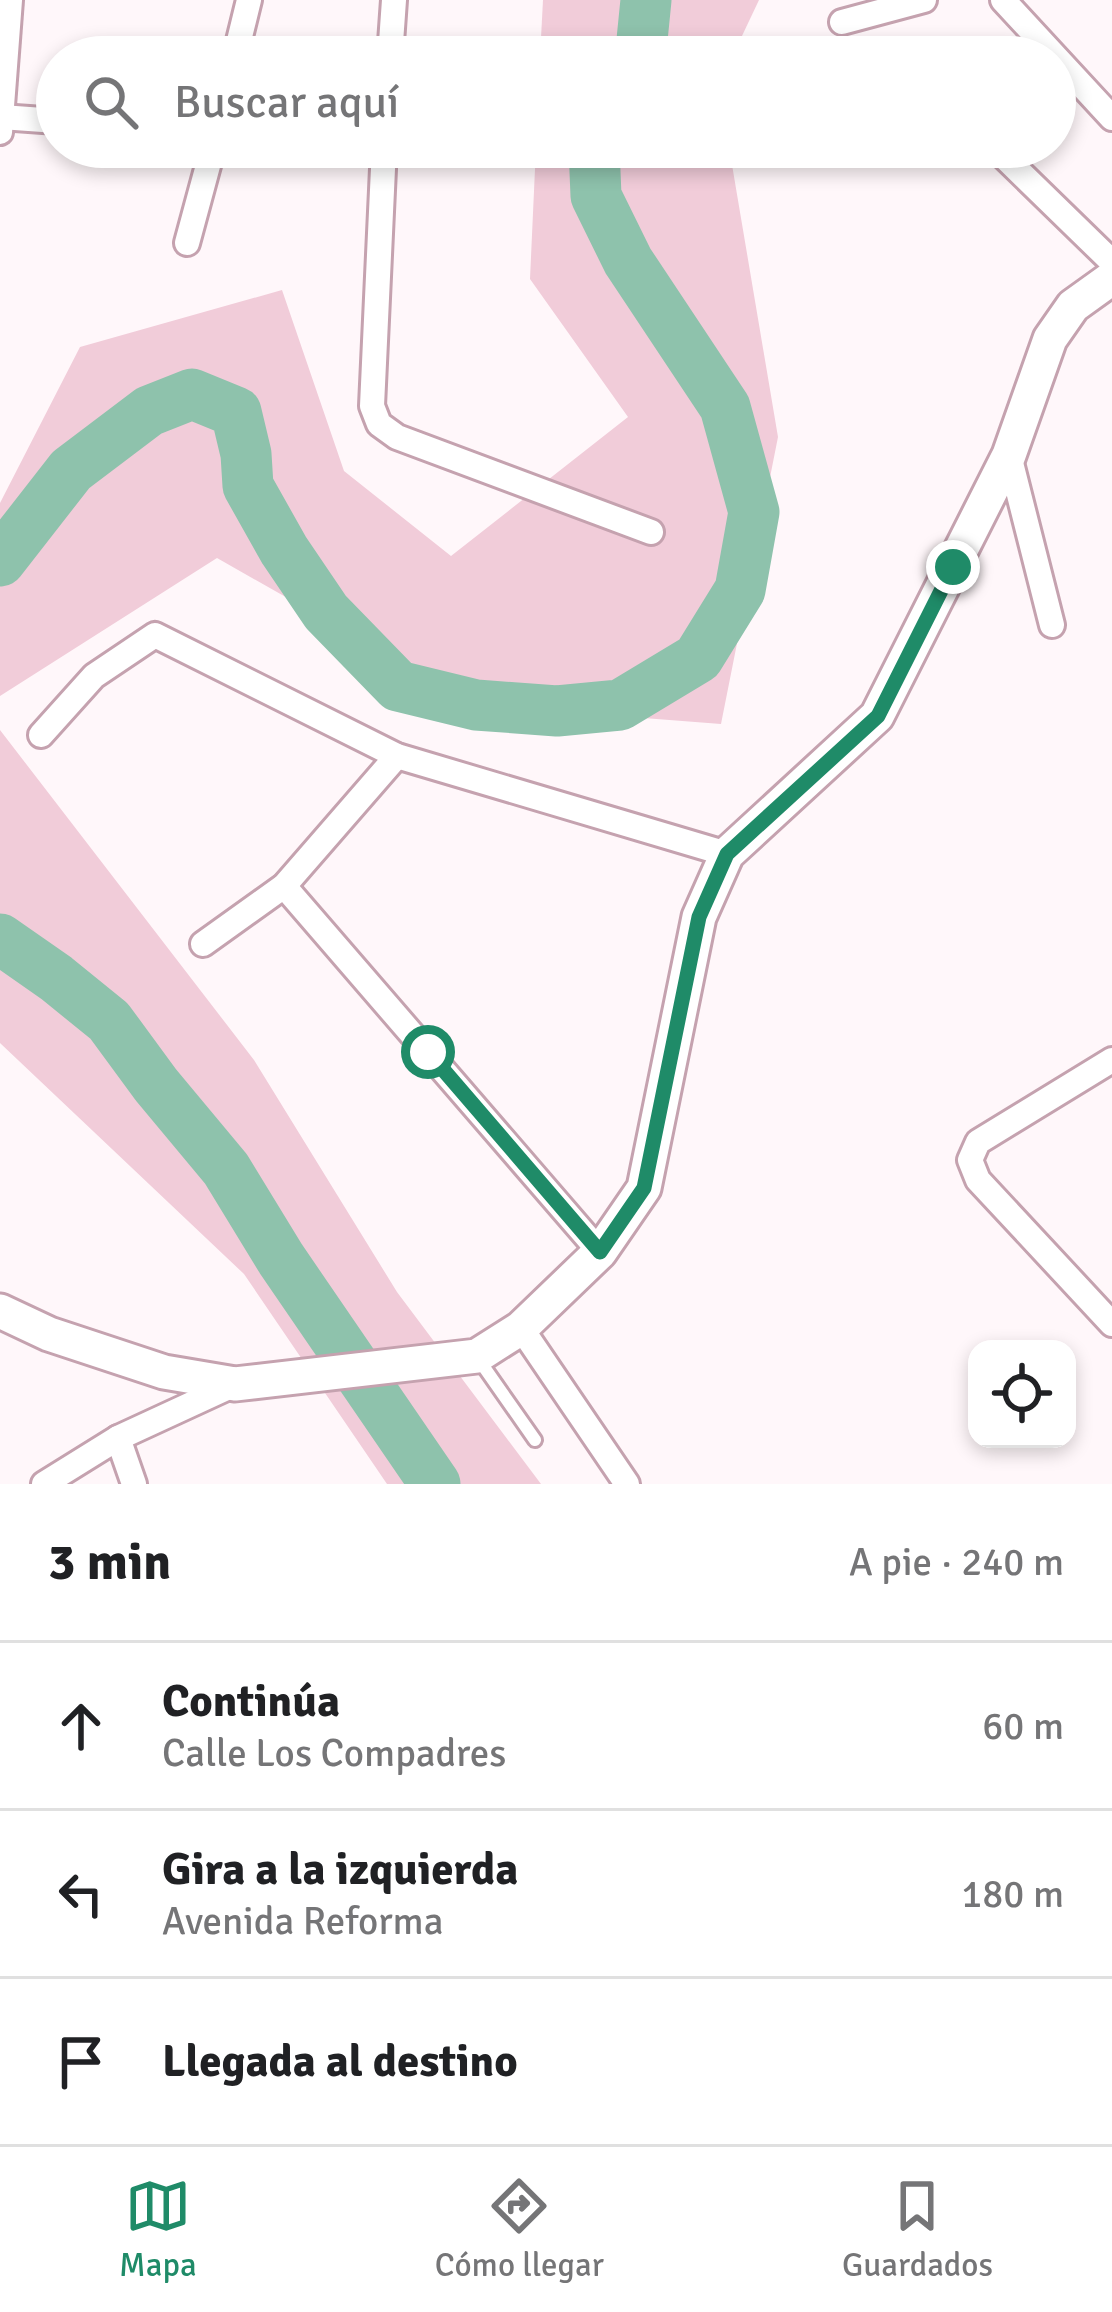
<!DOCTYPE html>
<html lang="es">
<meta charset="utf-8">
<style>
:root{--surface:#fff;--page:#f6f6f6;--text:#202124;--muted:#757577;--line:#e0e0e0;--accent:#1f8b68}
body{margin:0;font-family:Signika,sans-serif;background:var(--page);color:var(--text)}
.controls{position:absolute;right:36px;bottom:36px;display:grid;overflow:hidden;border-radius:24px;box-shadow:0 6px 18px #0003}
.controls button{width:108px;height:108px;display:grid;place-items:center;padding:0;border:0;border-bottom:3px solid var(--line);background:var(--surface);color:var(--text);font:60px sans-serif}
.stop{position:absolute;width:36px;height:36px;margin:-27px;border:9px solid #1f8b68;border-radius:50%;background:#fff}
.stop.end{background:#1f8b68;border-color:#fff;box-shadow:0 3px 12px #0008}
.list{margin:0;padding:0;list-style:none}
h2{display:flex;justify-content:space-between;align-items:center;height:156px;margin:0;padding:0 48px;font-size:51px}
h2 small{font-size:39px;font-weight:400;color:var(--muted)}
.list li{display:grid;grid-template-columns:78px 1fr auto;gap:36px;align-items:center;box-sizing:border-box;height:168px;padding:0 48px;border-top:3px solid var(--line)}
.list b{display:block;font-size:45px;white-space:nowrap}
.list p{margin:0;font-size:39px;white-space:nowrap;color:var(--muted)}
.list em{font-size:39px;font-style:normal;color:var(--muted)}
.icon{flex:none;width:66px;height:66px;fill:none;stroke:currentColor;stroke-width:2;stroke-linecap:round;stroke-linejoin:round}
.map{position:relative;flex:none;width:1112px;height:1484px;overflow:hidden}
.search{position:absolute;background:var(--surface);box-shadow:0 6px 18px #0003;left:36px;right:36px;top:36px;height:132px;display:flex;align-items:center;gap:30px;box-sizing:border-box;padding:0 42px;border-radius:66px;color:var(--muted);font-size:45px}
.sheet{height:660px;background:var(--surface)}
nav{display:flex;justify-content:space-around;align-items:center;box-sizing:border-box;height:168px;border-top:3px solid var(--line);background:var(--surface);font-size:33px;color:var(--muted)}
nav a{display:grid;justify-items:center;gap:6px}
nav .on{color:var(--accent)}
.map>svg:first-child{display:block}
.green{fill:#f1ccd9}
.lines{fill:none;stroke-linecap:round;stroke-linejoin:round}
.river{stroke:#8ec2ac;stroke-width:51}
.lane-casing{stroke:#c5a2af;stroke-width:18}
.street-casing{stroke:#c5a2af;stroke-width:30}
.secondary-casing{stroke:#c5a2af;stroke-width:39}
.lane{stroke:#fff;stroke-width:12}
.street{stroke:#fff;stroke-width:24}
.secondary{stroke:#fff;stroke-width:33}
.route{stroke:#1f8b68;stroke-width:15}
</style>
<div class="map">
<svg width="1112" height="1484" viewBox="0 0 1112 1484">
<rect width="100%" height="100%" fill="#fff7fa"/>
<g class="green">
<polygon points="543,0 759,0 732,57 540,57"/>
<polygon points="536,147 729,147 778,437 721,724 476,705 217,558 0,696 0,503 80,347 282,290 344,471 451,556 628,417 530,279"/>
<polygon points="0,730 254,1060 397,1292 541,1484 387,1484 244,1274 0,1043"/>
</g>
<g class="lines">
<g class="river">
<polyline points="637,57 641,50 646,0"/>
<polyline points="0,561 71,470 149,411 192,394 236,412 246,454 248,486 284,550 326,612 398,686 476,705 557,711 620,705 698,658 740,590 754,512 725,407 628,261 596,196 594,147"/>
<polyline points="0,939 56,978 109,1021 156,1085 226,1169 281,1259 435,1484"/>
</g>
<g class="lane-casing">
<polyline id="lane" points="477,1357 535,1440"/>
</g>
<g class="street-casing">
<g id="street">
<polyline points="1003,0 1112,118"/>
<polyline points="842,22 924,0"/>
<polyline points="235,57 249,0"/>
<polyline points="390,57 394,0"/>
<polyline points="1,117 57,121"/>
<polyline points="0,132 10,0"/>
<polyline points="349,147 384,150"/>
<polyline points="384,147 372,406 379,424 397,437 651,532"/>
<polyline points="995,148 1112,262"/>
<polyline points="187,243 213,147"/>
<polyline points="1009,455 1052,625"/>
<polyline points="41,735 94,676 155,635 397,756 727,854"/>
<polyline points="284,886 600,1252"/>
<polyline points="203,944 284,886 397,756"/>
<polyline points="1112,1060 978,1142 970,1160 978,1180 1112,1324"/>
<polyline points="521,1328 627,1484"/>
<polyline points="118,1438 134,1484"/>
<polyline points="44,1484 118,1438 235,1384"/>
</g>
</g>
<g class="secondary-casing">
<polyline id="secondary" points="0,1311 49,1334 164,1372 235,1384 477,1356 521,1328 600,1252 644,1188 699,917 727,854 877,716 1009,455 1050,339 1073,306 1112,278"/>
</g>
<use href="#lane" class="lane"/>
<use href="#street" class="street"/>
<use href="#secondary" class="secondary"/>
</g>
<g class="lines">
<polyline class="route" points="428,1052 600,1252 644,1188 699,917 727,854 878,716 953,567"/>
</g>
</svg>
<div class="controls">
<button><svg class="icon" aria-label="locate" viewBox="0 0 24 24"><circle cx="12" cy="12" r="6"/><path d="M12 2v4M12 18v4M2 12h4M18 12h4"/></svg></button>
</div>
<div class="stop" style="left:428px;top:1052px"></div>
<div class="stop end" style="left:953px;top:567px"></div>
<div class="search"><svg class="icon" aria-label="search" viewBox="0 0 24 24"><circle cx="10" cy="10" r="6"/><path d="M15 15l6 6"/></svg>Buscar aquí</div>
</div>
<section class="sheet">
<h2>3 min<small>A pie · 240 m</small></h2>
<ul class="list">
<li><svg class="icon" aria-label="ahead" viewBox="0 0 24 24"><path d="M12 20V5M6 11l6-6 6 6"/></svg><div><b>Continúa</b><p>Calle Los Compadres</p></div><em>60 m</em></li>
<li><svg class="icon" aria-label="left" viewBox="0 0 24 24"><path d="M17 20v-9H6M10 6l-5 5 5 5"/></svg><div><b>Gira a la izquierda</b><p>Avenida Reforma</p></div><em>180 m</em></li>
<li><svg class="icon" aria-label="arrive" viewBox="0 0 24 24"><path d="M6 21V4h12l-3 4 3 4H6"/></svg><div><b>Llegada al destino</b></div></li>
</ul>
</section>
<nav>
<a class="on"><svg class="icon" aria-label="map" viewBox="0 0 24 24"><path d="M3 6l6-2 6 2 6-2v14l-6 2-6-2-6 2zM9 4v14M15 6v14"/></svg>Mapa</a>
<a><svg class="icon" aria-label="directions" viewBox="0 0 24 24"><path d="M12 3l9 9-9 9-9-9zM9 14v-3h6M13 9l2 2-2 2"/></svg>Cómo llegar</a>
<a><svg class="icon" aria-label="saved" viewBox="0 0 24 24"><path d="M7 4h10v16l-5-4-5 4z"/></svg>Guardados</a>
</nav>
